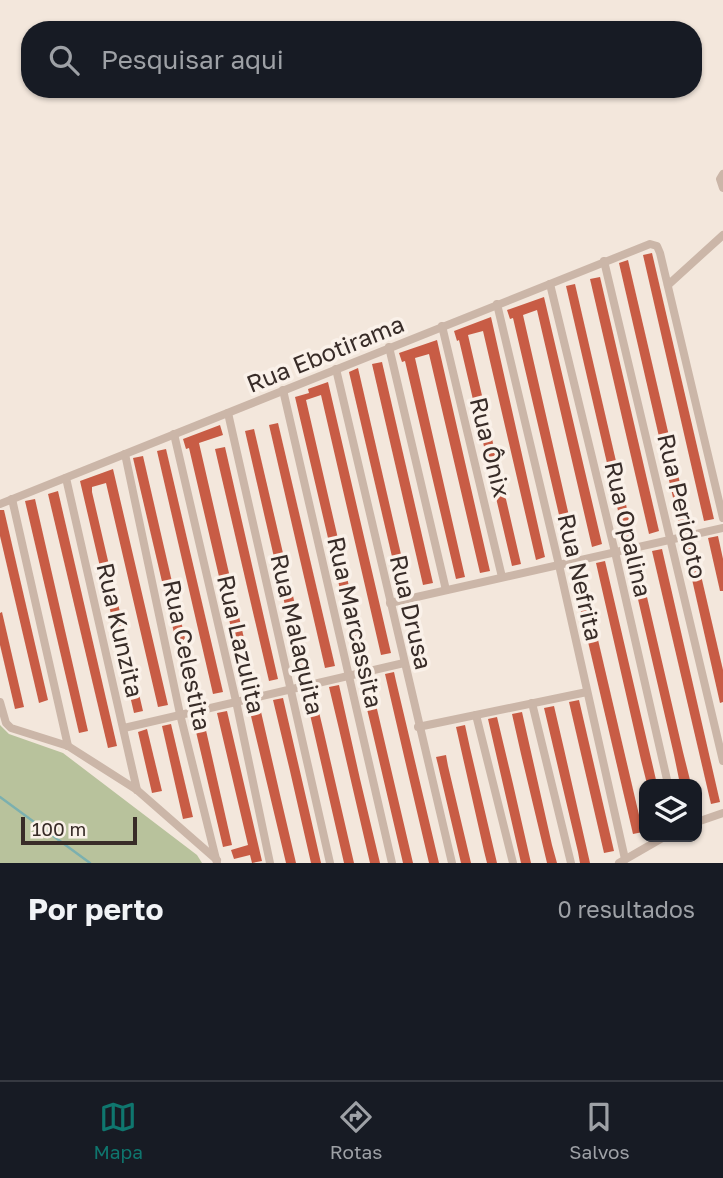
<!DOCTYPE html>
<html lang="pt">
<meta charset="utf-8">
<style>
:root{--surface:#171b24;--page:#242831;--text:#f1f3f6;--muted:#9ea1a6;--line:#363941;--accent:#0f766e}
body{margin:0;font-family:"Golos Text",sans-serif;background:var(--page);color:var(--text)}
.controls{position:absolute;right:21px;bottom:21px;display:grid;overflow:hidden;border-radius:14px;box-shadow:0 2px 5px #0004}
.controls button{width:63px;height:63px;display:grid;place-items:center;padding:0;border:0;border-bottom:2px solid var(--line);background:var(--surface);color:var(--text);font:35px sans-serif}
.scale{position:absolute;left:21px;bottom:18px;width:116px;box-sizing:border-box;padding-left:7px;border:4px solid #382c28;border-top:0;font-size:19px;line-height:24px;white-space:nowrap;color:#382c28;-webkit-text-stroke:5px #faf1e9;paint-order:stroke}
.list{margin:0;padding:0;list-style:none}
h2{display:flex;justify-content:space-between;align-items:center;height:91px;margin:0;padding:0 28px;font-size:30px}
h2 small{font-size:23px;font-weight:400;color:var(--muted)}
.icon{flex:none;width:38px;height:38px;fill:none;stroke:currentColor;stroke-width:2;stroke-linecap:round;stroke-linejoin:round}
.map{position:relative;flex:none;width:723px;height:863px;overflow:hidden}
.search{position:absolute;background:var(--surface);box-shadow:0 2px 5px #0004;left:21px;right:21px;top:21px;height:77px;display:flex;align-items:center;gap:18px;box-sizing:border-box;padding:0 24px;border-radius:28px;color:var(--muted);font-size:26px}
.sheet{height:217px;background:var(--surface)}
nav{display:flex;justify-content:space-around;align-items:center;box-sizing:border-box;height:98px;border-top:2px solid var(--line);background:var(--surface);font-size:19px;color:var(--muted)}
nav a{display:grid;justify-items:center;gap:4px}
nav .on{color:var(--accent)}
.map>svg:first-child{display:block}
.green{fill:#b8c29c}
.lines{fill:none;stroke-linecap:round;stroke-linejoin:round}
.stream{stroke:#7bb0af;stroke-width:2.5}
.building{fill:#c85c45}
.street{stroke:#cbb6a8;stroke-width:8}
.labels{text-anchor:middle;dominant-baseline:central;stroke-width:7;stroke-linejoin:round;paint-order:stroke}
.street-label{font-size:24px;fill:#382c28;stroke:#faf1e9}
</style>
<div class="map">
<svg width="723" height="863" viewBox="0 0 723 863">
<rect width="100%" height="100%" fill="#f3e7dc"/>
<polygon class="green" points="0,725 9,734 63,753 197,855 202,863 0,863"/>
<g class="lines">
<polyline class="stream" points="0,797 90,863"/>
</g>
<g class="building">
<polygon points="652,253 714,519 704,521 643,255"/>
<polygon points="628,260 690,526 680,528 619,263"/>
<polygon points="600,277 659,531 649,534 590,279"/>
<polygon points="575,284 634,539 625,541 566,286"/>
<polygon points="544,297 602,544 592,547 537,310 523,315 572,529 563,532 513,318 510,319 507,310"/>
<polygon points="491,317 545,557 536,560 483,331 468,335 521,564 512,566 459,340 457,341 454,331"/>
<polygon points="437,340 490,571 480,573 429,354 415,358 465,577 456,579 405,361 402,362 399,353"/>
<polygon points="382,362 433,583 423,585 372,364"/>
<polygon points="358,368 409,589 400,591 349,372"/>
<polygon points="328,382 391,653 381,655 321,395 306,400 366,660 357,662 295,397 309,393 308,389"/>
<polygon points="278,423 335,666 325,668 269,425"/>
<polygon points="220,425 223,435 199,443 255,686 245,688 189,448 186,449 183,439"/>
<polygon points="254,429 311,673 301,675 245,431"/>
<polygon points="225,447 278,679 269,681 215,449"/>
<polygon points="166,449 223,692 213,694 157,451"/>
<polygon points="143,456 199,699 190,701 133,458"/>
<polygon points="113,469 168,705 158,707 106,483 92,487 92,492 143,711 134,713 80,481"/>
<polygon points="58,491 117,746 108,748 48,494"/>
<polygon points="35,499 88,731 79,733 25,501"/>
<polygon points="0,510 4,510 48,700 39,703 0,536"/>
<polygon points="718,536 723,559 723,591 720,591 708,538"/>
<polygon points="693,541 723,670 723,702 720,703 684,544"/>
<polygon points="662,549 720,802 711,804 652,551"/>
<polygon points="637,554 683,752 691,784 680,784 674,755 628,556"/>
<polygon points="605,561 636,694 657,784 647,784 641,760 596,563"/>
<polygon points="581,567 643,832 633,834 571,569"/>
<polygon points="2,612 24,707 15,709 0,645 0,613"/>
<polygon points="394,672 396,681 439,863 429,863 407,769 385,674"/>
<polygon points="370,678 377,709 413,863 403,863 372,730 360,680"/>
<polygon points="339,685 360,779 380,863 370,863 339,729 329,687"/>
<polygon points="314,691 324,733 354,863 344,863 314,732 305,693"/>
<polygon points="283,698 308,806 321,863 311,863 290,771 273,700"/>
<polygon points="579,700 614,851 604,853 569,702"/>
<polygon points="259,703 281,799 296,863 286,863 250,712 249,706"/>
<polygon points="554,706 564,749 590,863 580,863 578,852 544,708"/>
<polygon points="227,711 262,861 252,863 250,855 234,859 231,850 248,845 217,713"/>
<polygon points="522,712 552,845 557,863 547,863 521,754 512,714"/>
<polygon points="203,717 232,845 223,847 193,719"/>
<polygon points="497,717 513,784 531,863 521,863 519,854 488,719"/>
<polygon points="171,724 193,817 183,819 162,726"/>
<polygon points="465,725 470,748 497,863 487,863 484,851 456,727"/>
<polygon points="147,729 162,791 152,793 138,732"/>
<polygon points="446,755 448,766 471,863 461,863 438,765 436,757"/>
</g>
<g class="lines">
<g class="street">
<polyline points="723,174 720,179 723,188"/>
<polyline points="604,261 723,761"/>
<polyline points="550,284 615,552 668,784"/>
<polyline points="668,285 723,235"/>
<polyline points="497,304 559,565 625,859"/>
<polyline points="442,326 502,577"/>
<polyline points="389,347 446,590"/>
<polyline points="336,369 452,863"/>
<polyline points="283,390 392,863"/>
<polyline points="228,413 330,863"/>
<polyline points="174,434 236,701 270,863"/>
<polyline points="125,454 180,714 217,863"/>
<polyline points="66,478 137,790"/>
<polyline points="12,499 68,746"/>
<polyline points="0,504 650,244 657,246 660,253 723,518"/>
<polyline points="390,603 723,528"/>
<polyline points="0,702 6,723 11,728 68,746 137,790 217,860"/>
<polyline points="532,703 571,863"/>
<polyline points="476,715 513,863"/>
<polyline points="418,727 587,692"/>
<polyline points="124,728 404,663"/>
<polyline points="697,822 723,813"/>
<polyline points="619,863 664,837"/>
</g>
</g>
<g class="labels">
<g class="street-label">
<text transform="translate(325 353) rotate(-22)">Rua Ebotirama</text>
<text transform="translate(491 447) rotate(76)">Rua Ônix</text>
<text transform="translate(683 506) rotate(77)">Rua Peridoto</text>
<text transform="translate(629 529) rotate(77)">Rua Opalina</text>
<text transform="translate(581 577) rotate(77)">Rua Nefrita</text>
<text transform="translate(412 612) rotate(77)">Rua Drusa</text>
<text transform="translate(356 622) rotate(77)">Rua Marcassita</text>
<text transform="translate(121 630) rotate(77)">Rua Kunzita</text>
<text transform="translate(298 634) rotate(77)">Rua Malaquita</text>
<text transform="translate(242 644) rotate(77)">Rua Lazulita</text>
<text transform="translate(188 655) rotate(78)">Rua Celestita</text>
</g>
</g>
</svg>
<div class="controls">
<button><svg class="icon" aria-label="layers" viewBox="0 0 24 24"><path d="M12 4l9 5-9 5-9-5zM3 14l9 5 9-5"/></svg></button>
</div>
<div class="scale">100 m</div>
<div class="search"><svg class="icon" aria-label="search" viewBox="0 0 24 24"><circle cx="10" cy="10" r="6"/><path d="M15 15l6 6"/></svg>Pesquisar aqui</div>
</div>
<section class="sheet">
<h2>Por perto<small>0 resultados</small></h2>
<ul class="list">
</ul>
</section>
<nav>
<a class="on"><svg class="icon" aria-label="map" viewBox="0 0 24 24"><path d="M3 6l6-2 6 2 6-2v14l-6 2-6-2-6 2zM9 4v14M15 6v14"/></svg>Mapa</a>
<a><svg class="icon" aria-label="directions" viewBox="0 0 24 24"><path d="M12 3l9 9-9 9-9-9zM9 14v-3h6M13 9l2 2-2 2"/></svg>Rotas</a>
<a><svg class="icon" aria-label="saved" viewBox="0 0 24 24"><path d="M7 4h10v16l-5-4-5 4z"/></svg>Salvos</a>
</nav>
